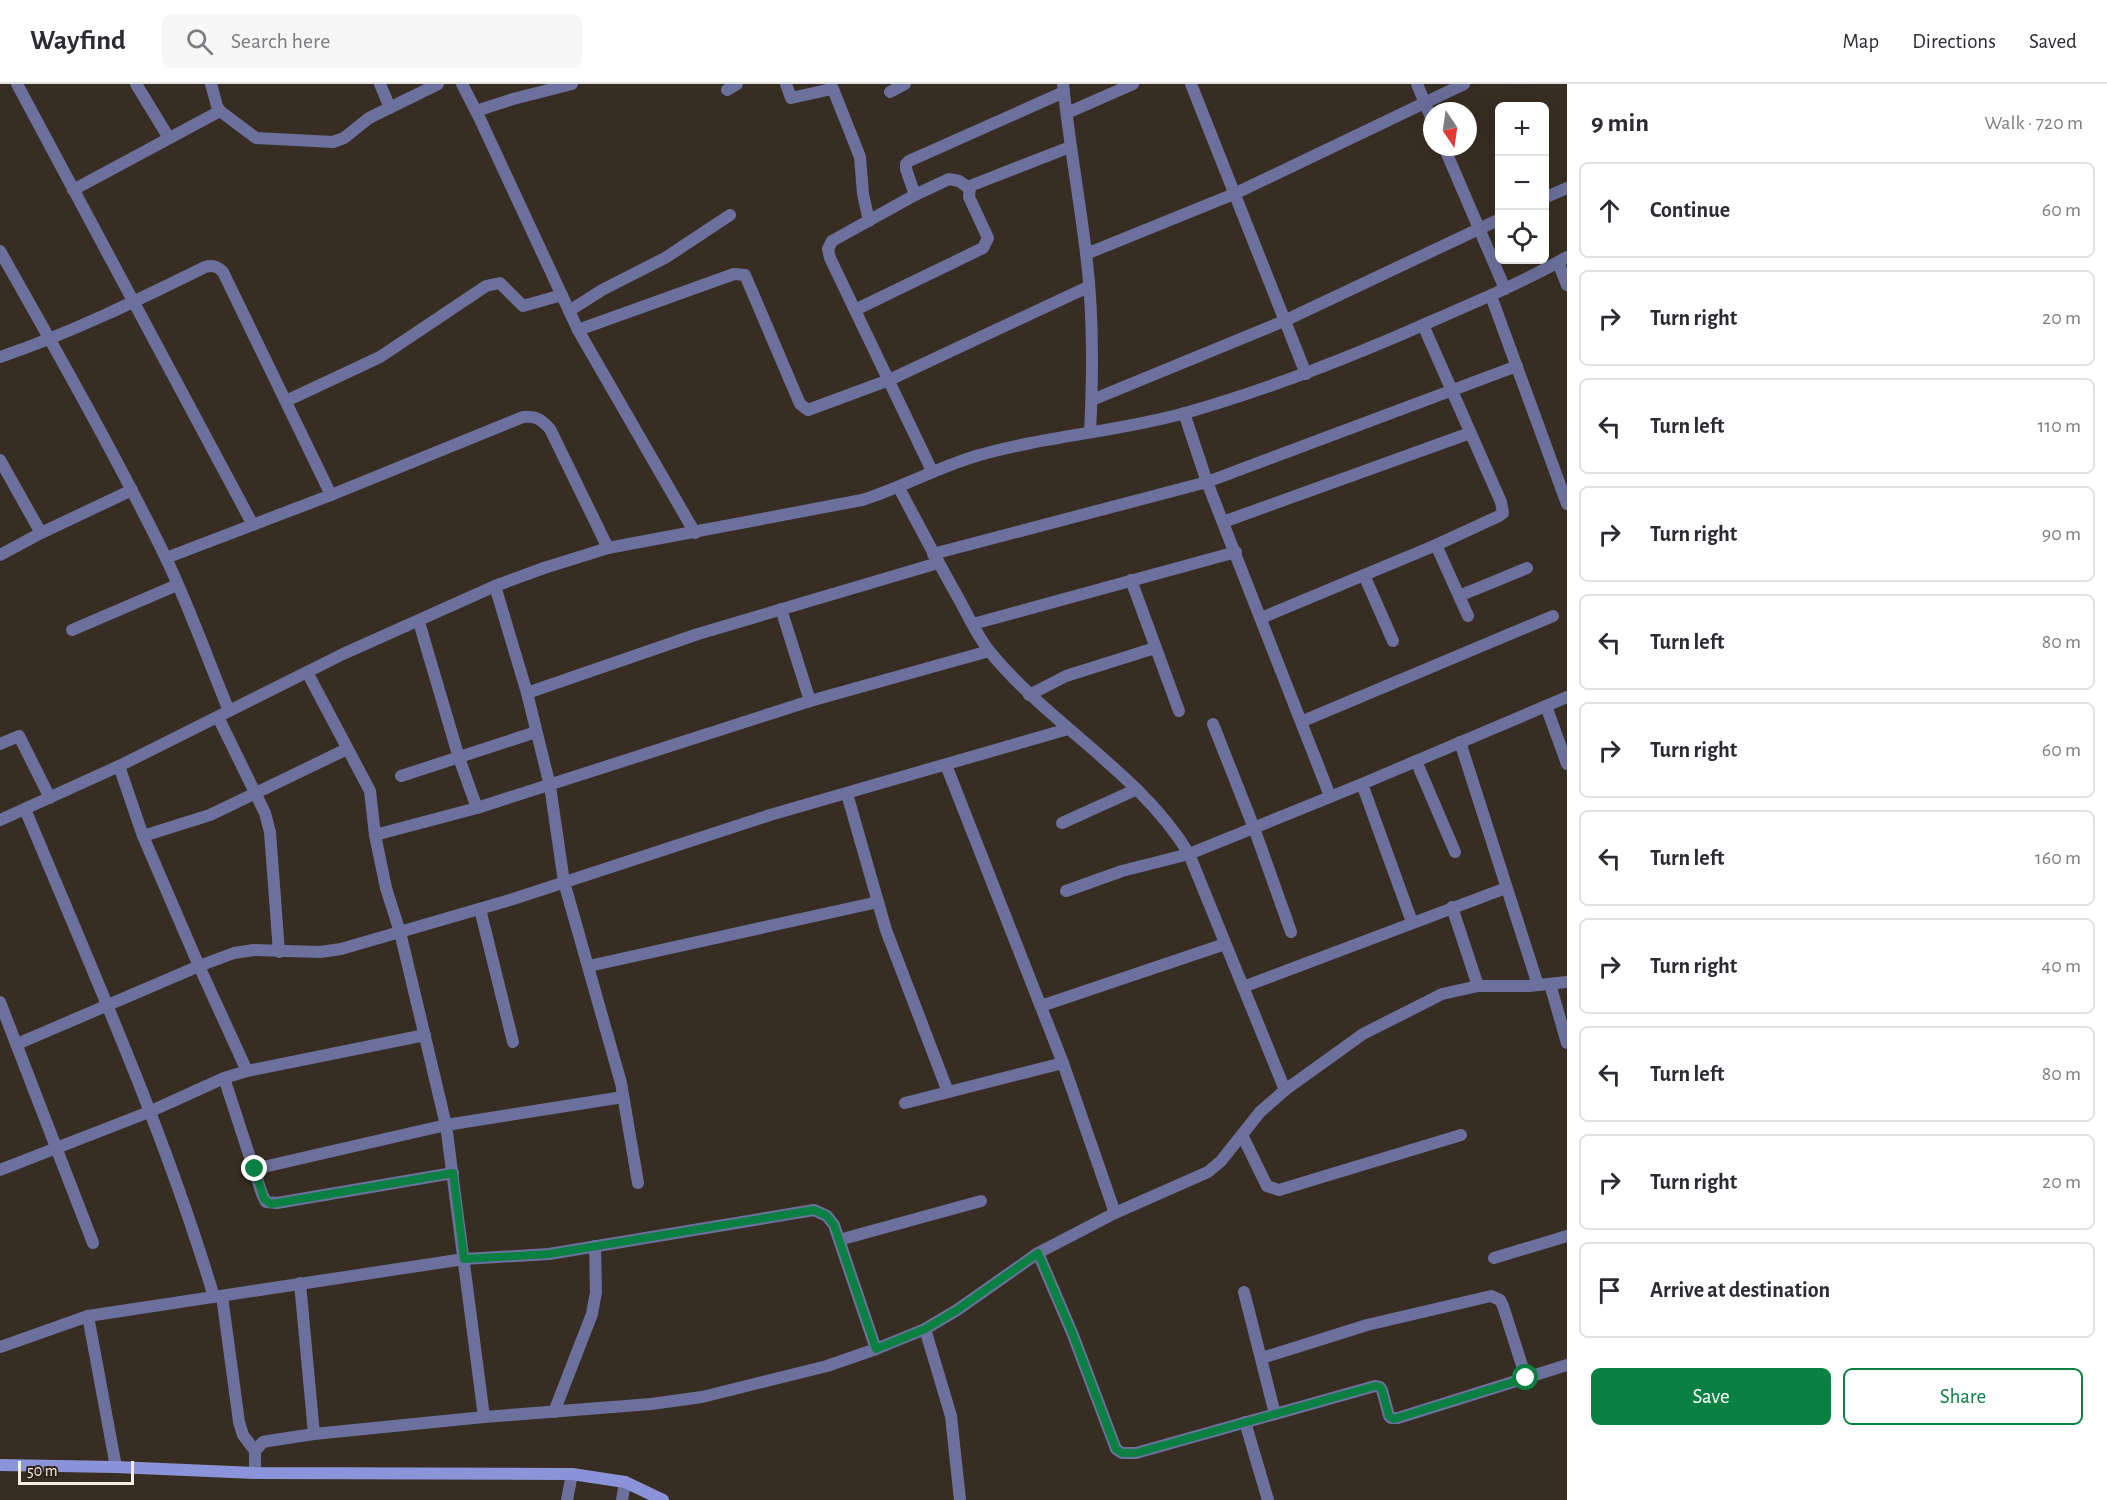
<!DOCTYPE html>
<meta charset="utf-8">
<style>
:root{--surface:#fff;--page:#f7f7f7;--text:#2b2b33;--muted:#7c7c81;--line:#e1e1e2;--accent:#0b8043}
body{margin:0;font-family:"Alegreya Sans",sans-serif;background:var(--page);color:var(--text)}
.controls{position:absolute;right:18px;top:18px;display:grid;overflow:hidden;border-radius:9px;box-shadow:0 6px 24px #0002}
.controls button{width:54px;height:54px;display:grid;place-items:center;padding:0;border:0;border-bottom:2px solid var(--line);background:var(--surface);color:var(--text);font:30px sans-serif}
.compass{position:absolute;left:1423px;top:18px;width:54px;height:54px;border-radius:50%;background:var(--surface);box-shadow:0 6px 24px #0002;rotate:167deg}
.scale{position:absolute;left:18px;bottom:15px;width:116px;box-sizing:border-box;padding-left:6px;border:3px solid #f5eee7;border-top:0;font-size:16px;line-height:21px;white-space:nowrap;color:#f5eee7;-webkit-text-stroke:4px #2d2318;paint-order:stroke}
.stop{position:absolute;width:18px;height:18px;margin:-14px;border:4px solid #0b8043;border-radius:50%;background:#fff}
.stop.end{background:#0b8043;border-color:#fff;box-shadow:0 2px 6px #0008}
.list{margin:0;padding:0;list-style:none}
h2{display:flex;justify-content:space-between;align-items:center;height:78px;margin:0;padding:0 24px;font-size:26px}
h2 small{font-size:20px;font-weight:400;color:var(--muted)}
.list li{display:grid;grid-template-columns:39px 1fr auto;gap:18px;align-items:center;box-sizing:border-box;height:96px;margin:0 12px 12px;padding:0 12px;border:2px solid var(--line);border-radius:9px}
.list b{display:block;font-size:22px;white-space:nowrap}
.list em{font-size:20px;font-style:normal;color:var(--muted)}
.actions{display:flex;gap:12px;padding:18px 24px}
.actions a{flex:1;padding:14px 0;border:2px solid var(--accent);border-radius:9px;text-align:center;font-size:21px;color:var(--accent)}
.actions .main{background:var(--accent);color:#fff}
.icon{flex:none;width:33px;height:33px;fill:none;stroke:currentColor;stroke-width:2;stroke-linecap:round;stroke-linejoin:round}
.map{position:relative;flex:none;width:1567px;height:1416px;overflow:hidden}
header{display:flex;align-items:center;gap:36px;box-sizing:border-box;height:84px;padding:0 30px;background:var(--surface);border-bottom:2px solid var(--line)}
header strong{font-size:28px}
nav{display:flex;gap:33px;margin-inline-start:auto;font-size:21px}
.search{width:420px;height:54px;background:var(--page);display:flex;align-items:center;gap:15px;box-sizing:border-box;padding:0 21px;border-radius:9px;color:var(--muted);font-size:22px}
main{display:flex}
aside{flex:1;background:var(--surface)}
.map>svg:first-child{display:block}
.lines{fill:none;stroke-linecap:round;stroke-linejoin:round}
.street{stroke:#6b709c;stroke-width:12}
.secondary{stroke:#8c94d9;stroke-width:12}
.route{stroke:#0b8043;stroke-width:8}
</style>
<header>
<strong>Wayfind</strong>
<div class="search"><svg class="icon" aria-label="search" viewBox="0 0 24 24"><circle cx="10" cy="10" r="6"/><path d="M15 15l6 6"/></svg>Search here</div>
<nav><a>Map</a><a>Directions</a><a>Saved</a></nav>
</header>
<main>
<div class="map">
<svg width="1567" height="1416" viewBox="0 0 1567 1416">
<rect width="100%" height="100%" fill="#382d22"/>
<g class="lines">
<g class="street">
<polyline points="17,0 253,441"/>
<polyline points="136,0 169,54"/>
<polyline points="211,0 217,22 220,27 256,54 333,58 344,54 369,34 438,0"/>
<polyline points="380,0 390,24"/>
<polyline points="462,0 479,33 578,246 695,449"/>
<polyline points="786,0 791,14 832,5"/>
<polyline points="831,0 860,73 863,110 869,137"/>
<path d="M1063,0C1069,57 1079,112 1086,169C1093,225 1093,292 1090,348"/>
<polyline points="1191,0 1306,290"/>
<polyline points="1417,0 1432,36"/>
<polyline points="727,6 737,0"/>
<polyline points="890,8 905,0"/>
<polyline points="476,27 513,15 572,0"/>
<polyline points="1067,29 1133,0"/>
<polyline points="1444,63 1505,205"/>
<polyline points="73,106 220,27"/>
<polyline points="915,111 906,85 906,80 909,77 1064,8"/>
<polyline points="1544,114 1567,104"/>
<path d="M0,167C57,268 114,368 165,472C189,522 208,576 229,627"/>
<polyline points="1086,170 1234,110 1464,0"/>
<polyline points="1558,178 1567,201"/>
<polyline points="1491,212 1567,420"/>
<polyline points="855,226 983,164 988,154 969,113 970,102 1070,63"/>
<polyline points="569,227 602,206 665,174 730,131"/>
<polyline points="578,246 734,190 745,191 800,320 808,326 889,296 1088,203"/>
<path d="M0,273C71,249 138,216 205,183C213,181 217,182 223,188L331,411"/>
<polyline points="1092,316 1284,237 1500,135"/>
<polyline points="286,317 380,273 486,202 500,199 523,222 562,211"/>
<polyline points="1184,329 1207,398 1330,712"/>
<polyline points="0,376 41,449"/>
<polyline points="932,387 830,174 828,165 832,157 915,111 949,95 959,97 969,104"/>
<path d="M899,404C919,442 939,480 960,517C969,534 978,553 990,568C1050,641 1140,689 1189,770L1285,1006"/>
<polyline points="1223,438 1470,349"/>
<polyline points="1436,461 1468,532"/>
<polyline points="933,470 1207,398 1517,282"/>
<polyline points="0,471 41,449 132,406"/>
<path d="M166,474L331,411L523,333C536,332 541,335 550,345L608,464"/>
<polyline points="1364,491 1393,557"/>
<polyline points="1131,496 1179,627"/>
<polyline points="495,502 527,609 550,702 564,798 621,999 638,1099"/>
<polyline points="1459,512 1527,484"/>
<polyline points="781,525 810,617"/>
<polyline points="1261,534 1436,461 1499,432 1503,429 1501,418 1423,241"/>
<polyline points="419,538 459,674 477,724"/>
<polyline points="973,540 1236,468"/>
<polyline points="72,546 177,501"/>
<polyline points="307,588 370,707 375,751 386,804 400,848 446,1041 484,1333"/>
<polyline points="527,609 698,550 938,479"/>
<polyline points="1029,611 1066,592 1155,564"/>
<polyline points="1546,622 1567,680"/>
<polyline points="218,633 265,729 270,748 279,868"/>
<polyline points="1303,637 1553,532"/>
<polyline points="1213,640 1254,744 1291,848"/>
<polyline points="1460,658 1538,901"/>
<polyline points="0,660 19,652 50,714"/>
<polyline points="1416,677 1455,768"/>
<polyline points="946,681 1063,979 1115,1129"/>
<polyline points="119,682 143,752 199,882 247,987"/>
<polyline points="401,692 536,648"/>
<polyline points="1362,700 1412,838"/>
<polyline points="847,710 886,846 948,1008"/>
<path d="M25,725C92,886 164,1046 214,1213"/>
<path d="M0,736L119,682L343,570L495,502L544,484L608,464L862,416C901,404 936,384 976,372C1045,352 1117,348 1185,329C1270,305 1351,273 1432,237C1478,217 1523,198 1567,173"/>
<polyline points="1062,739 1135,706"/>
<polyline points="375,751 477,724 810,617 989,567"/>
<polyline points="143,752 210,731 347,665"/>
<polyline points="1066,807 1122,787 1189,770 1362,700 1567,613"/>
<polyline points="1452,823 1478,902"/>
<polyline points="480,825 513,958"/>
<polyline points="589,882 878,818"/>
<polyline points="1550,900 1567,959"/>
<polyline points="1243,903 1506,804"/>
<polyline points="0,918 93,1159"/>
<polyline points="1041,922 1225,860"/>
<polyline points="17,960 199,882 234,869 254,866 320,868 341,865 510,816 770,731 1068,645"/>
<polyline points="224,994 262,1110 266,1118 277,1119 453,1089"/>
<polyline points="905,1019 1063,979"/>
<polyline points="1242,1051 1267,1102 1279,1106 1461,1051"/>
<polyline points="255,1085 446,1041 623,1013"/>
<polyline points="0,1086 149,1028 224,994 247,987 425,951"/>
<polyline points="839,1156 981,1117"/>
<polyline points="1038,1169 1073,1251 1116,1365 1122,1369 1136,1369 1375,1302 1380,1303 1382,1306 1389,1332 1391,1334 1398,1334 1567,1281"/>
<polyline points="1494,1174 1567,1152"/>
<polyline points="300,1199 314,1350"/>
<polyline points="1244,1208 1275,1330"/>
<polyline points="222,1212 239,1338 243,1351 255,1367"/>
<polyline points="88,1232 116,1383"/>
<polyline points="925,1245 951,1332 960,1416"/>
<polyline points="0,1263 88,1232 464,1175 549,1170 814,1126 827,1132 834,1141 876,1265"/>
<polyline points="1262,1274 1367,1241 1491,1212 1500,1216 1503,1222 1526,1294"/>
<polyline points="554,1328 592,1230 596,1208 595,1162"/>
<polyline points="1245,1338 1268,1416"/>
<polyline points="255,1389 255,1367 263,1358 268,1357 314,1350 484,1333 651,1320 702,1313 827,1282 876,1265 925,1245 957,1226 1038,1169 1115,1129 1208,1088 1221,1077 1260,1028 1285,1006 1363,950 1442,910 1478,902 1529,902 1567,898"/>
<polyline points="567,1416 572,1390"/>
<polyline points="622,1416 625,1398"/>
</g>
<polyline class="secondary" points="0,1381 116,1383 255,1389 572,1390 625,1398 663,1416"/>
</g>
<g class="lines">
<polyline class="route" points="255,1085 264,1115 271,1120 453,1089 464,1175 549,1170 814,1126 827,1132 834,1141 876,1265 925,1245 957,1226 1038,1169 1073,1251 1116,1365 1122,1369 1136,1369 1375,1302 1380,1303 1382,1306 1389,1332 1394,1335 1526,1294"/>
</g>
</svg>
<div class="controls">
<button>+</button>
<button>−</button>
<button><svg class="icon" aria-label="locate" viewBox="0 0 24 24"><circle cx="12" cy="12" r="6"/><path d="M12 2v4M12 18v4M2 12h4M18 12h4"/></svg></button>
</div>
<svg class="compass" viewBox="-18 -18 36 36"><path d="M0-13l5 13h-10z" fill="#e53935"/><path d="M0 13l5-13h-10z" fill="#7c7c81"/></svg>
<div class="scale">50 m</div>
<div class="stop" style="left:1526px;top:1294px"></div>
<div class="stop end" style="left:255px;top:1085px"></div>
</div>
<aside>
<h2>9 min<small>Walk · 720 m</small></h2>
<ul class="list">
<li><svg class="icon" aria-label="ahead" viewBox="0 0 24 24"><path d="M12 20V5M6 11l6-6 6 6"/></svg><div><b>Continue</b></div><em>60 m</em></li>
<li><svg class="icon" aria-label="right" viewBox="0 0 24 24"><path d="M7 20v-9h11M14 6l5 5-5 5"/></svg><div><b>Turn right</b></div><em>20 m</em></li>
<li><svg class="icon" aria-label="left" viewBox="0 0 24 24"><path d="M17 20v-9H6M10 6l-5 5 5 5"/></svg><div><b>Turn left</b></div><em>110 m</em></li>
<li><svg class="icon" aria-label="right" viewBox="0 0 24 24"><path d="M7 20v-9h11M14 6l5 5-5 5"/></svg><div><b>Turn right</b></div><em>90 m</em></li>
<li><svg class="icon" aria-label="left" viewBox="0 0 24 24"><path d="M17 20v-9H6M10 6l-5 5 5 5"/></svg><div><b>Turn left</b></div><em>80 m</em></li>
<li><svg class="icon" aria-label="right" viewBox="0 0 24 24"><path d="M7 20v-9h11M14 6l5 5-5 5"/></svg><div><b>Turn right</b></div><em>60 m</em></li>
<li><svg class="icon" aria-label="left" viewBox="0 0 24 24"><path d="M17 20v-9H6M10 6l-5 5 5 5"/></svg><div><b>Turn left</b></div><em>160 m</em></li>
<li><svg class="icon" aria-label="right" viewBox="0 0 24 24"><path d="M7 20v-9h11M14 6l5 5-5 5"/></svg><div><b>Turn right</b></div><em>40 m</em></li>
<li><svg class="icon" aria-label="left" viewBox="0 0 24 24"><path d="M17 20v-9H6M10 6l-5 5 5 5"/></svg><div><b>Turn left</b></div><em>80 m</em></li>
<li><svg class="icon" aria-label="right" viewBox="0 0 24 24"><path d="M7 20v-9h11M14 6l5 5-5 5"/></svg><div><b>Turn right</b></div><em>20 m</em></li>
<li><svg class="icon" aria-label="arrive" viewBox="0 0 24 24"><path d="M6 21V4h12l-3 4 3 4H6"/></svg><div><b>Arrive at destination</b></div></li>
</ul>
<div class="actions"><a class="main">Save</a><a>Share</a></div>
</aside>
</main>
